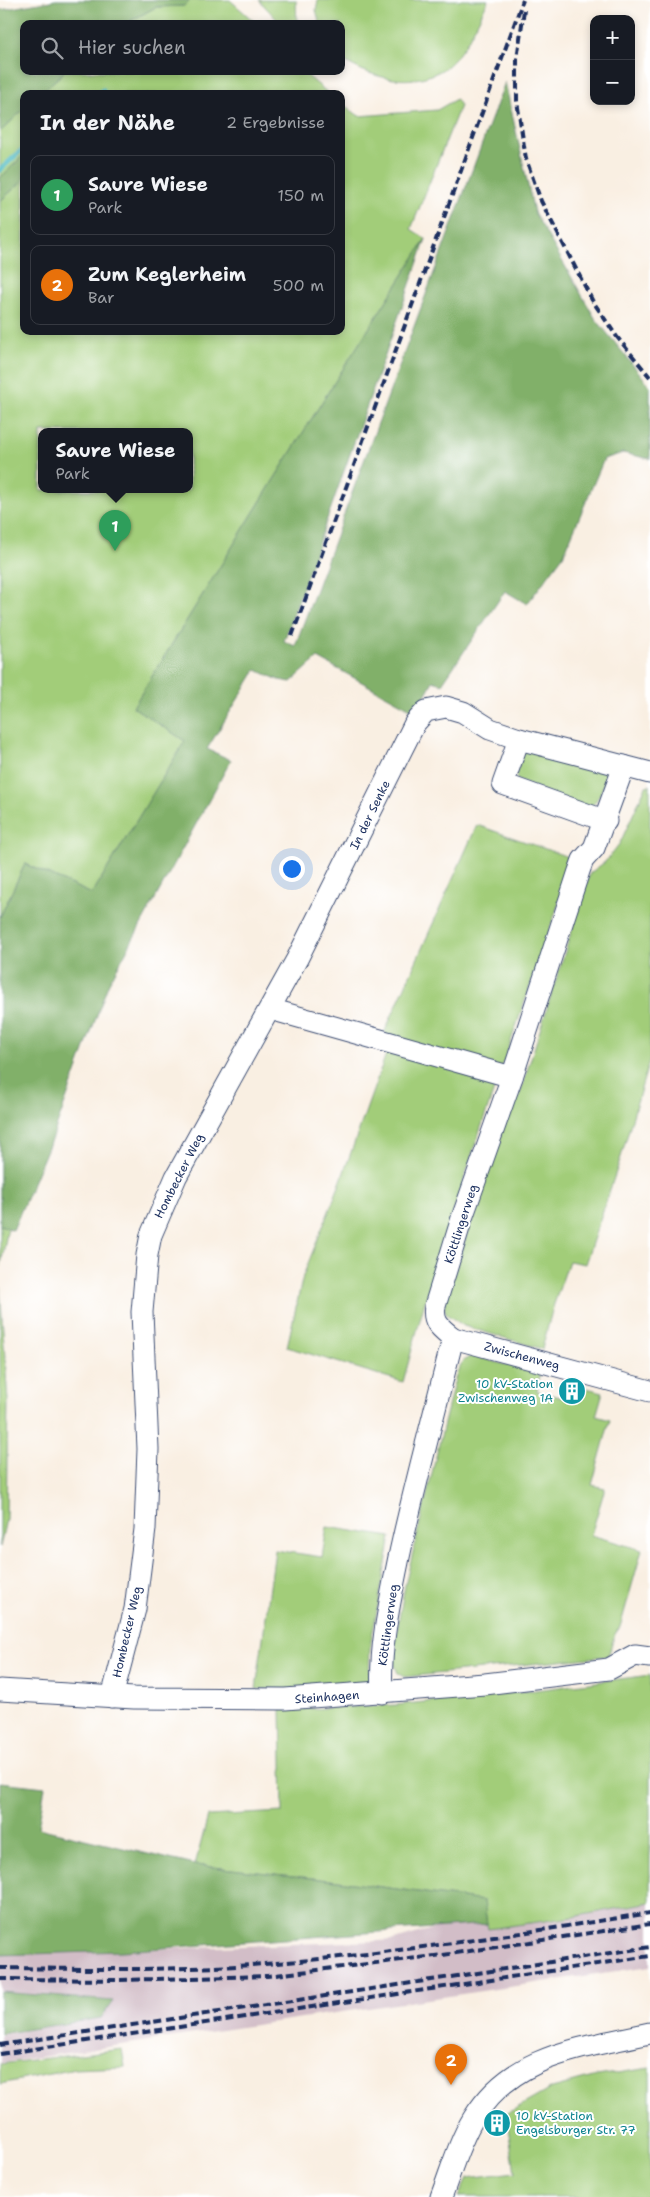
<!DOCTYPE html>
<html lang="de">
<meta charset="utf-8">
<style>
:root{--surface:#171b24;--page:#20242c;--text:#f1f3f6;--muted:#9ea1a6;--line:#363941;--accent:#d1495b}
body{margin:0;font-family:"Shantell Sans",sans-serif;background:var(--page);color:var(--text)}
.controls{position:absolute;right:15px;top:15px;display:grid;overflow:hidden;border-radius:10px;box-shadow:0 2px 8px #0003}
.controls button{width:45px;height:45px;display:grid;place-items:center;padding:0;border:0;border-bottom:1px solid var(--line);background:var(--surface);color:var(--text);font:25px sans-serif}
.you{position:absolute;left:291px;top:868px;width:18px;height:18px;margin:-12px;border:4px solid #fff;border-radius:50%;background:#1a73e8;box-shadow:0 0 0 8px #1a73e833}
.badge{display:grid;place-items:center;width:32px;height:32px;border-radius:50%;background:var(--accent);color:#fff;font-size:16px;font-weight:700}
.pin{position:absolute;translate:-50% -41px;filter:drop-shadow(0 1px 2px #0008)}
.pin::after{content:'';position:absolute;top:26px;width:18px;height:15px;background:inherit;clip-path:polygon(0 0,100% 0,50% 100%)}
.popup{position:absolute;left:38px;top:428px;width:155px;height:65px;box-sizing:border-box;display:grid;place-content:center;border-radius:10px;background:var(--surface);filter:drop-shadow(0 1px 4px #0005);font-size:16px;white-space:nowrap;color:var(--muted)}
.popup b{font-size:19px;color:var(--text)}
.popup::after{content:'';position:absolute;left:50%;top:100%;margin-left:-10px;border:10px solid transparent;border-top-color:var(--surface)}
.list{margin:0;padding:0;list-style:none}
h2{display:flex;justify-content:space-between;align-items:center;height:65px;margin:0;padding:0 20px;font-size:21px}
h2 small{font-size:16px;font-weight:400;color:var(--muted)}
.list li{display:grid;grid-template-columns:32px 1fr auto;gap:15px;align-items:center;box-sizing:border-box;height:80px;margin:0 10px 10px;padding:0 10px;border:1px solid var(--line);border-radius:10px}
.list b{display:block;font-size:19px;white-space:nowrap}
.list p{margin:0;font-size:16px;white-space:nowrap;color:var(--muted)}
.list em{font-size:16px;font-style:normal;color:var(--muted)}
.icon{flex:none;width:28px;height:28px;fill:none;stroke:currentColor;stroke-width:2;stroke-linecap:round;stroke-linejoin:round}
.map{position:relative;flex:none;width:650px;height:2197px;overflow:hidden}
.search{position:absolute;background:var(--surface);box-shadow:0 2px 8px #0003;left:20px;top:20px;width:325px;height:55px;display:flex;align-items:center;gap:12px;box-sizing:border-box;padding:0 18px;border-radius:10px;color:var(--muted);font-size:19px}
.panel{position:absolute;background:var(--surface);box-shadow:0 2px 8px #0003;left:20px;top:90px;width:325px;height:245px;border-radius:10px}
.map>svg:first-child{display:block}
.industrial{fill:#d2bdc7}
.green{fill:#a2cd79;stroke:#5e7e6c;fill-rule:evenodd}
.forest{fill:#81b069;stroke:#4e7064}
.lines{fill:none;stroke-linecap:round;stroke-linejoin:round}
.stream{stroke:#4dbbc5;stroke-width:5}
.minor-casing{stroke:#3c4c72;stroke-width:23}
.minor{stroke:#fff;stroke-width:21}
.rail{stroke:#1b2f5e;stroke-width:4;stroke-dasharray:8 4;stroke-linecap:butt}
.labels{text-anchor:middle;dominant-baseline:central;stroke-width:4;stroke-linejoin:round;paint-order:stroke}
.street-label{font-size:12px;fill:#1b2f5e;stroke:#fff}
.culture-label{font-size:12px;fill:#0d838f;stroke:#fff;text-anchor:end}
</style>
<div class="map">
<svg width="650" height="2197" viewBox="0 0 650 2197">
<rect width="100%" height="100%" fill="#fff"/>
<filter id="ink" filterUnits="userSpaceOnUse"><feTurbulence type="fractalNoise" baseFrequency=".02" numOctaves="2"/><feDisplacementMap in="SourceGraphic" scale="10" xChannelSelector="R" yChannelSelector="G"/><feConvolveMatrix kernelMatrix="1 2 1 2 8 2 1 2 1" color-interpolation-filters="sRGB"/></filter>
<filter id="wash" filterUnits="userSpaceOnUse"><feTurbulence type="fractalNoise" baseFrequency=".0096" numOctaves="4" result="noise"/><feDisplacementMap in="SourceGraphic" scale="20" xChannelSelector="R" yChannelSelector="G"/><feGaussianBlur stdDeviation="1.12" result="paint"/><feColorMatrix in="noise" values="0 0 0 0 0 0 0 0 0 0 0 0 0 0 0 0 0 1.4 0 .05"/><feComposite in="paint" operator="in"/></filter>
<g filter="url(#wash)">
<rect width="100%" height="100%" fill="#f9efe2"/>
<polygon class="industrial" points="650,1902 650,1966 0,2063 0,2035 101,2018 113,2001 0,1992 0,1955 378,1941 395,1940 439,1927 487,1924 488,1929 573,1917"/>
<g class="green">
<polygon points="190,0 230,0 257,24 125,24 156,7 184,6"/>
<polygon points="259,0 296,0 297,24 281,24"/>
<path d="M318,0H488C480,18 462,57 445,68C413,89 372,79 341,59V24H320L316,10Z"/>
<polygon points="65,71 302,71 329,94 40,94"/>
<path d="M456,99L460,106L411,229L426,239L327,394L133,707L185,741L92,894L25,864L0,917V201L24,180V331H341V103L359,116L437,110ZM41,432H189V490H41Z"/>
<polygon points="24,109 24,155 0,178 0,132"/>
<path d="M524,749L605,766C608,780 599,801 588,809L517,780L516,773Z"/>
<polygon points="650,785 650,1058 621,1157 585,1264 569,1261 553,1307 542,1349 464,1326 446,1314 444,1305 507,1110 519,1096 590,873 605,862 620,843 646,786"/>
<polygon points="477,825 574,859 476,1142 426,1298 403,1382 287,1347 303,1276 339,1186 386,1054 385,1031"/>
<polygon points="0,1225 8,1227 0,1271"/>
<polygon points="0,1287 8,1401 6,1519 0,1547"/>
<path d="M473,1356L540,1374L537,1391L574,1401L578,1386L603,1392L596,1416L610,1420L592,1485L605,1488L591,1535L642,1550L620,1627L615,1634L608,1656L405,1677L398,1673L394,1664L395,1642L405,1585L453,1386C457,1374 459,1359 473,1356Z"/>
<polygon points="327,1527 391,1537 370,1647 369,1682 309,1689 256,1689 275,1550 322,1557"/>
<polygon points="650,1675 650,1902 573,1917 488,1929 483,1901 338,1881 195,1865 208,1816 283,1812 281,1710 396,1705 528,1691"/>
<polygon points="122,2049 125,2067 75,2069 0,2084 0,2064"/>
<polygon points="650,2068 650,2197 458,2197 467,2178 515,2172 506,2114 552,2088 597,2076"/>
</g>
<g class="forest">
<polygon points="56,0 190,0 184,6 156,7 125,24 24,24 24,71 65,71 40,94 24,94 24,109 0,132 0,10"/>
<polygon points="505,82 534,212 595,318 650,386 650,459 623,453 604,459 563,556 527,604 505,591 442,684 433,681 416,712 318,658 291,682 279,680 256,670 207,749 231,760 108,985 54,1133 13,1230 0,1225 0,917 25,864 92,894 185,741 133,707 327,394 426,239 284,641 295,646"/>
<polygon points="24,155 24,180 0,201 0,178"/>
<polygon points="0,1782 45,1787 38,1828 195,1865 338,1881 484,1901 487,1924 122,1951 0,1955"/>
<polygon points="0,1992 113,2001 101,2018 0,2034"/>
</g>
<g class="lines">
<g class="stream">
<polyline points="98,94 103,90"/>
<polyline points="0,170 24,148"/>
</g>
</g>
</g>
<g filter="url(#ink)">
<g class="lines">
<g class="minor-casing">
<g id="minor">
<polyline points="519,739 503,784 606,821"/>
<polyline points="270,1009 512,1077"/>
<polyline points="453,1338 650,1391"/>
<polyline points="0,1690 134,1698 285,1699 485,1684 609,1669 635,1655 650,1657"/>
<path d="M382,1693C379,1647 390,1602 399,1557C415,1483 435,1411 453,1338C441,1328 432,1323 435,1306L462,1218L512,1077L579,871L583,860L594,848L624,766"/>
<polyline points="112,1697 135,1609 145,1529 148,1449 142,1312 147,1255 151,1235 176,1177 297,959 415,723 426,711 446,707 463,712 490,729 519,739 650,773"/>
<path d="M441,2197C451,2171 459,2142 473,2119C513,2053 581,2049 650,2033"/>
</g>
</g>
<use href="#minor" class="minor"/>
<g class="rail">
<polyline points="524,10 517,59 517,101 526,159 541,201 592,300 617,337 650,377"/>
<polyline points="292,636 523,0"/>
<path d="M0,1968C88,1969 176,1971 264,1964C394,1954 522,1933 650,1913"/>
<polyline points="0,1979 120,1980 267,1976 443,1955 650,1924"/>
<polyline points="0,2045 650,1947"/>
<polyline points="0,2054 650,1956"/>
</g>
</g>
</g>
<defs>
<g id="building-disc" transform="scale(1.4375)"><circle r="9.5" fill="#0f9aa8" stroke="#fff"/><path d="M-4-6H4V6H1V3H-1V6H-4ZM-2.5-4.3h1.7v1.8h-1.7ZM.8-4.3h1.7v1.8H.8ZM-2.5-1h1.7V.8h-1.7ZM.8-1h1.7V.8H.8Z" fill="#fff"/></g>
</defs>
<g fill-rule="evenodd">
<use href="#building-disc" x="572" y="1391"/>
<use href="#building-disc" x="497" y="2123"/>
</g>
<g class="labels">
<g class="street-label">
<text transform="translate(370 815) rotate(-64)">In der Senke</text>
<text transform="translate(179 1176) rotate(-63)">Hombecker Weg</text>
<text transform="translate(461 1224) rotate(-72)">Köttlingerweg</text>
<text transform="translate(522 1356) rotate(15)">Zwischenweg</text>
<text transform="translate(388 1625) rotate(-82)">Köttlingerweg</text>
<text transform="translate(127 1632) rotate(-77)">Hombecker Weg</text>
<text transform="translate(327 1697) rotate(-4)">Steinhagen</text>
</g>
<g class="culture-label">
<text x="553" y="1384">10 kV-Station<tspan x="553" dy="14">Zwischenweg 1A</tspan></text>
<text x="516" y="2116" text-anchor="start">10 kV-Station<tspan x="516" dy="14">Engelsburger Str. 77</tspan></text>
</g>
</g>
</svg>
<div class="controls">
<button>+</button>
<button>−</button>
</div>
<div class="you"></div>
<div class="pin badge" style="left:115px;top:551px;background:#2e9e5b">1</div>
<div class="popup"><b>Saure Wiese</b>Park</div>
<div class="pin badge" style="left:451px;top:2085px;background:#e8710a">2</div>
<div class="search"><svg class="icon" aria-label="search" viewBox="0 0 24 24"><circle cx="10" cy="10" r="6"/><path d="M15 15l6 6"/></svg>Hier suchen</div>
<section class="panel">
<h2>In der Nähe<small>2 Ergebnisse</small></h2>
<ul class="list">
<li><span class="badge" style="background:#2e9e5b">1</span><div><b>Saure Wiese</b><p>Park</p></div><em>150 m</em></li>
<li><span class="badge" style="background:#e8710a">2</span><div><b>Zum Keglerheim</b><p>Bar</p></div><em>500 m</em></li>
</ul>
</section>
</div>
